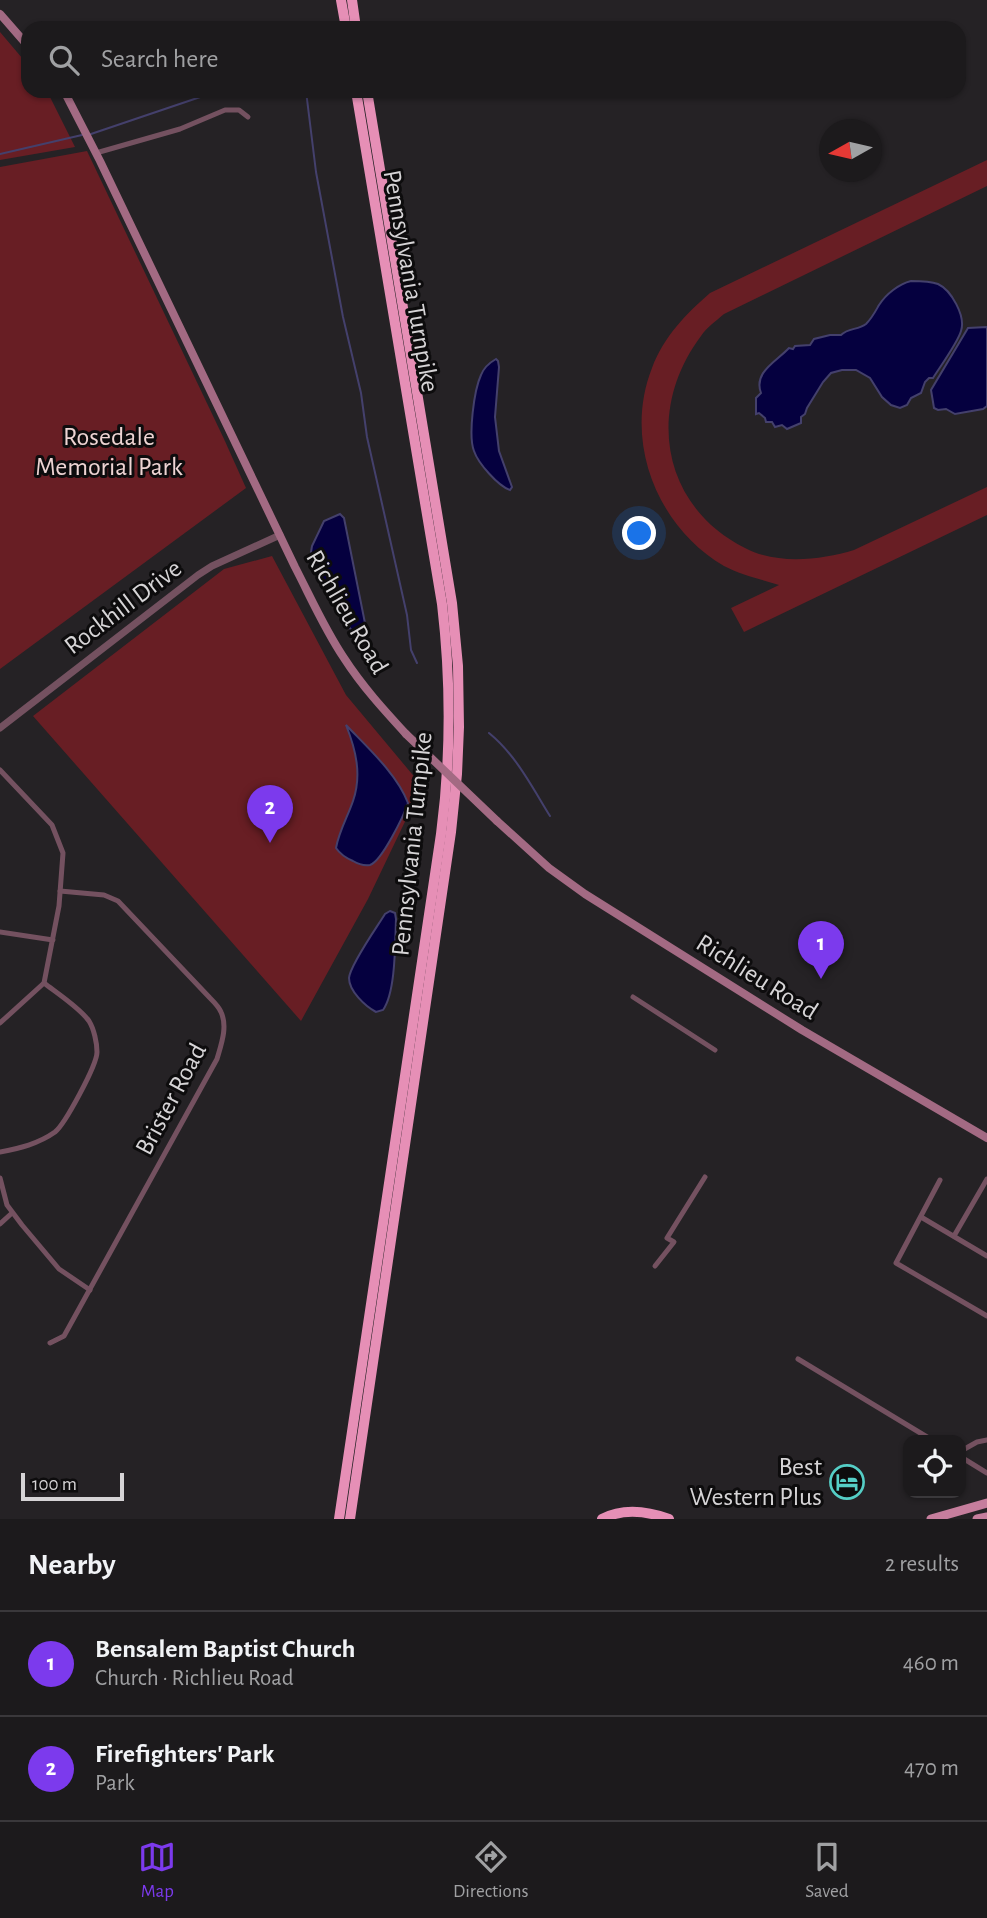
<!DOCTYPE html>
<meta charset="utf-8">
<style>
:root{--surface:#1c1a1c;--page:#252325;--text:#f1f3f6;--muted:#a0a1a3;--line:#3a383b;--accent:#7c3aed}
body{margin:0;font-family:"Alegreya Sans",sans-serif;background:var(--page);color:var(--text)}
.controls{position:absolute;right:21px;bottom:21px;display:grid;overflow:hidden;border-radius:14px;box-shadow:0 2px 5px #0004}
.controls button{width:63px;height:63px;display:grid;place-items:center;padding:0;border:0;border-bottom:2px solid var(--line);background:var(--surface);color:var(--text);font:35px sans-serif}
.compass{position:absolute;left:819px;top:119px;width:63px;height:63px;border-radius:50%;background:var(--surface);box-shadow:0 2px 5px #0004;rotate:262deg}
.scale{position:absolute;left:21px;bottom:18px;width:103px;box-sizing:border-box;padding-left:7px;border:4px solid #d6d4d6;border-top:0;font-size:19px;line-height:24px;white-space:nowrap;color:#d6d4d6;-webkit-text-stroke:5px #0d0c0d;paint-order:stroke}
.you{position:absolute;left:640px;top:534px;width:24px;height:24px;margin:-18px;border:5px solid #fff;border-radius:50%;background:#1a73e8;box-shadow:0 0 0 10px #1a73e833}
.badge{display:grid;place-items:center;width:46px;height:46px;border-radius:50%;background:var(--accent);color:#fff;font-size:23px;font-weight:700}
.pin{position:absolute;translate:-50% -58px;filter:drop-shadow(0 2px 4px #0008)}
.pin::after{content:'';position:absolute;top:37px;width:24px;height:21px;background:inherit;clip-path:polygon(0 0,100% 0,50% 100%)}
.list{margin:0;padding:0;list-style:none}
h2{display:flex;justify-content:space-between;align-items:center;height:91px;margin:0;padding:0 28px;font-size:30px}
h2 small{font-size:23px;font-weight:400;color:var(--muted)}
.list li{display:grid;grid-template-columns:46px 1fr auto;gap:21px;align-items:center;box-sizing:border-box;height:105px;padding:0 28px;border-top:2px solid var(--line)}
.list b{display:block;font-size:26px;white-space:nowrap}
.list p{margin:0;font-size:23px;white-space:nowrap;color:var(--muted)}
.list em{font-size:23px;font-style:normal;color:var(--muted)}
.icon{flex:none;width:38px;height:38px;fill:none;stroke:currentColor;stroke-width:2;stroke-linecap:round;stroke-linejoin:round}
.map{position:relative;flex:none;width:987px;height:1519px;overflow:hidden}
.search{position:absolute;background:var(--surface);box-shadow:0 2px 5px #0004;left:21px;right:21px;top:21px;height:77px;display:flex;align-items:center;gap:18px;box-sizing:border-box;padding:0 24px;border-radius:21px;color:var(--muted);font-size:26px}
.sheet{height:301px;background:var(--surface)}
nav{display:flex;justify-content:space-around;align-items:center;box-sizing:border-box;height:98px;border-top:2px solid var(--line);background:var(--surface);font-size:19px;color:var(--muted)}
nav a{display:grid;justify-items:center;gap:4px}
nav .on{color:var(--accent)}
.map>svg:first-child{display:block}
.green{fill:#681e24}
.water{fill:#05003f;stroke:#44406c;stroke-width:2}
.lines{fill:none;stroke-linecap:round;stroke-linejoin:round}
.stream{stroke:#44406c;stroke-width:2}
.minor{stroke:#745160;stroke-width:5}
.tertiary{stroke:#745160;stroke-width:7}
.secondary{stroke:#a36a83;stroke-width:8}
.primary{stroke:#c67e9d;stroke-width:9}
.motorway{stroke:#e68fb6;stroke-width:10}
.secondary-bridge{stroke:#a36a83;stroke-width:8}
.labels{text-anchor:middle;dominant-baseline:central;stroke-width:6;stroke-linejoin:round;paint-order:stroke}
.street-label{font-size:26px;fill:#d6d4d6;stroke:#0d0c0d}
.park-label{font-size:26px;fill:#eed4d3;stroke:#0d0c0d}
.poi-label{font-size:26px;fill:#d6d4d6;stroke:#0d0c0d;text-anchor:end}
</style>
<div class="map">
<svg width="987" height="1519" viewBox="0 0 987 1519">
<rect width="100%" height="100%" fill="#252225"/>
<g class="green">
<polygon points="0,32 28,65 28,91 47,91 75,147 0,160"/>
<polygon points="87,151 224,439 246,488 0,669 0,167"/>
<path d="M987,160V186L724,314C716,321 707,327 701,336C646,409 661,506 745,548C777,565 821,560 854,550L987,487V515L744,632L731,608L779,585C760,579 741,575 724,566C657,527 623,441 652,368C664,336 686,314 710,293Z"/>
<polygon points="272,556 346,695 422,786 368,899 301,1021 33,716 224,569"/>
</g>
<g class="water">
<path d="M911,281C920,281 930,281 938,284C951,290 966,316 961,331C958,342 940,367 933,378H929L925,382L921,393L911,398L907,405L900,408L891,405L882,397L870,378L856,370H842L831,373L823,382L807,408L805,414L801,417V423L787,429L782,425L775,427L772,422H766L765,418L759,413L756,414V398L761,393C753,372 777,361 789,348L793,349L795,346L810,345L814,339L830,335H841C848,328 858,330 866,324C872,318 875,312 879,305C886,294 899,284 911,281Z"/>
<polygon points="987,327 987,406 983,409 955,414 946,409 938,410 934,408 931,390 968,328"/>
<path d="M496,359L498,361L499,367L495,417L499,451L512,487L510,490C498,486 478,463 474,451C468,436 474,390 481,375C484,367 489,363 496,359Z"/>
<path d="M340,514L344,518L367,633V641L363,643C345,627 317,576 311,552L312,546L324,521Z"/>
<path d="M346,725C367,747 397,774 408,803C404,815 382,861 370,865C364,866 358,864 353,861C346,858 340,854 336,848C339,831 348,816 353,801C362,775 356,750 346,725Z"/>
<path d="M390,911L395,913L396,919C395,942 396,992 383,1010L376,1012C365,1006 349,991 349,978C350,965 377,927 385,914Z"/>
</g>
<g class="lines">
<g class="stream">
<polyline points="303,28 303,27"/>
<polyline points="306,91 316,172 343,317 361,393 367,437 407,615 411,650 417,663"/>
<polyline points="91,134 218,91"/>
<polyline points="0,154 82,135"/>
<path d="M489,733C516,755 532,787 550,816"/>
</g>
<g class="minor">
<polyline points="96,153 180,129 225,110 239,110 248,117"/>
<polyline points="0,770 52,825 63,853 59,906 44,983 0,1023"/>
<polyline points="0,932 53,940"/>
<polyline points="633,997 715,1050"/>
<path d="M0,1152C20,1148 38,1144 55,1132C65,1124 97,1065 97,1052C97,1043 94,1029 89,1021C80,1008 57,993 44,983"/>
<polyline points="0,1178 7,1205 22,1225 59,1269 90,1290"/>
<polyline points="940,1180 896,1263 987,1316"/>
<polyline points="921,1217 987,1256"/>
<polyline points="0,1224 12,1213"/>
<polyline points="954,1236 987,1179"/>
<polyline points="655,1266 674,1242 667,1238 705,1177"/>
<path d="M50,1343L64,1336L217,1059C221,1045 228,1027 221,1012C219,1007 214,1002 210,998L118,901L104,895L60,891"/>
<polyline points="798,1359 932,1440"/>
<polyline points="961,1451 977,1442 987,1440"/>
<polyline points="961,1457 987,1473"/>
</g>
<polyline class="tertiary" points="0,728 198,575 212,566 280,535"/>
<g class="secondary">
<polyline points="0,14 28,46"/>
<path d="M64,91L100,161L295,567C311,598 325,630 344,658C362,686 384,710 406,734"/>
<polyline points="497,821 549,868 585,894 802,1030 987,1138"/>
</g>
<g class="primary">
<polyline points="931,1519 987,1503"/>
<polyline points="977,1519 987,1517"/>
</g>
<g class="motorway">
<polyline points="341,0 346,28"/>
<polyline points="352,0 356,28"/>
<path d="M339,1519L441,834C451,758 451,681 442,604L356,91"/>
<polyline points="350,1519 451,832 457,774 459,727 458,666 452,603 367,91"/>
<path d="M602,1519C623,1508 647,1511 669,1519"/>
</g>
<polyline class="secondary-bridge" points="406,734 497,821"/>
</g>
<defs>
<g id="hotel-ring" transform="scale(1.75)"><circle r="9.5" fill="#0d0c0d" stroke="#55cec6" stroke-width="1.5"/><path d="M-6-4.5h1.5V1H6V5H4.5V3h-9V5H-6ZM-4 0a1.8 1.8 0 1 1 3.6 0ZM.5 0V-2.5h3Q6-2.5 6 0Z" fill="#55cec6"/></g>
</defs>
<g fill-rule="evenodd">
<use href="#hotel-ring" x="847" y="1482"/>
</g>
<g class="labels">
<g class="street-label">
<text transform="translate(411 281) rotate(80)">Pennsylvania Turnpike</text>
<text transform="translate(123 607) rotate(-37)">Rockhill Drive</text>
<text transform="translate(347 612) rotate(60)">Richlieu Road</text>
<text transform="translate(412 844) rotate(-84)">Pennsylvania Turnpike</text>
<text transform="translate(757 977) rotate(32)">Richlieu Road</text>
<text transform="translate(171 1099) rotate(-62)">Brister Road</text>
</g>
<g class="park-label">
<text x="109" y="437">Rosedale<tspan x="109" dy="30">Memorial Park</tspan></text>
</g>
<g class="poi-label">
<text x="822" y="1467">Best<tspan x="822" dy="30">Western Plus</tspan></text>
</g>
</g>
</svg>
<div class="controls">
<button><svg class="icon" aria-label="locate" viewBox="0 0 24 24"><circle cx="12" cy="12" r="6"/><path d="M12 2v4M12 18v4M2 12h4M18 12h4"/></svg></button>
</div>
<svg class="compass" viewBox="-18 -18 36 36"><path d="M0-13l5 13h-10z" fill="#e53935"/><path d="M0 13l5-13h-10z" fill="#a0a1a3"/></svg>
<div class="scale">100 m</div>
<div class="you"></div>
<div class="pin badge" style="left:821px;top:979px">1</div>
<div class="pin badge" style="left:270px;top:843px">2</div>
<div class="search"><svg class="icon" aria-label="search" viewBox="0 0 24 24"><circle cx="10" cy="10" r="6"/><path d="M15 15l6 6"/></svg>Search here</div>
</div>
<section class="sheet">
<h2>Nearby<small>2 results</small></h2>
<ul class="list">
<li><span class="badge">1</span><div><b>Bensalem Baptist Church</b><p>Church · Richlieu Road</p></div><em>460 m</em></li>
<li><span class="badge">2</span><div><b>Firefighters' Park</b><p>Park</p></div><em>470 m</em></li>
</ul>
</section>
<nav>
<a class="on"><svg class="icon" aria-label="map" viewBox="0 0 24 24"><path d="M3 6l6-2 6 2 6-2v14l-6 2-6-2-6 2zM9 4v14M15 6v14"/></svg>Map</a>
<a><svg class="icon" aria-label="directions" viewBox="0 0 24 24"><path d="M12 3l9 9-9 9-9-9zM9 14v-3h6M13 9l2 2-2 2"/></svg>Directions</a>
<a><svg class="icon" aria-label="saved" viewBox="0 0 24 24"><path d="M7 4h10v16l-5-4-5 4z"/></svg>Saved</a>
</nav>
